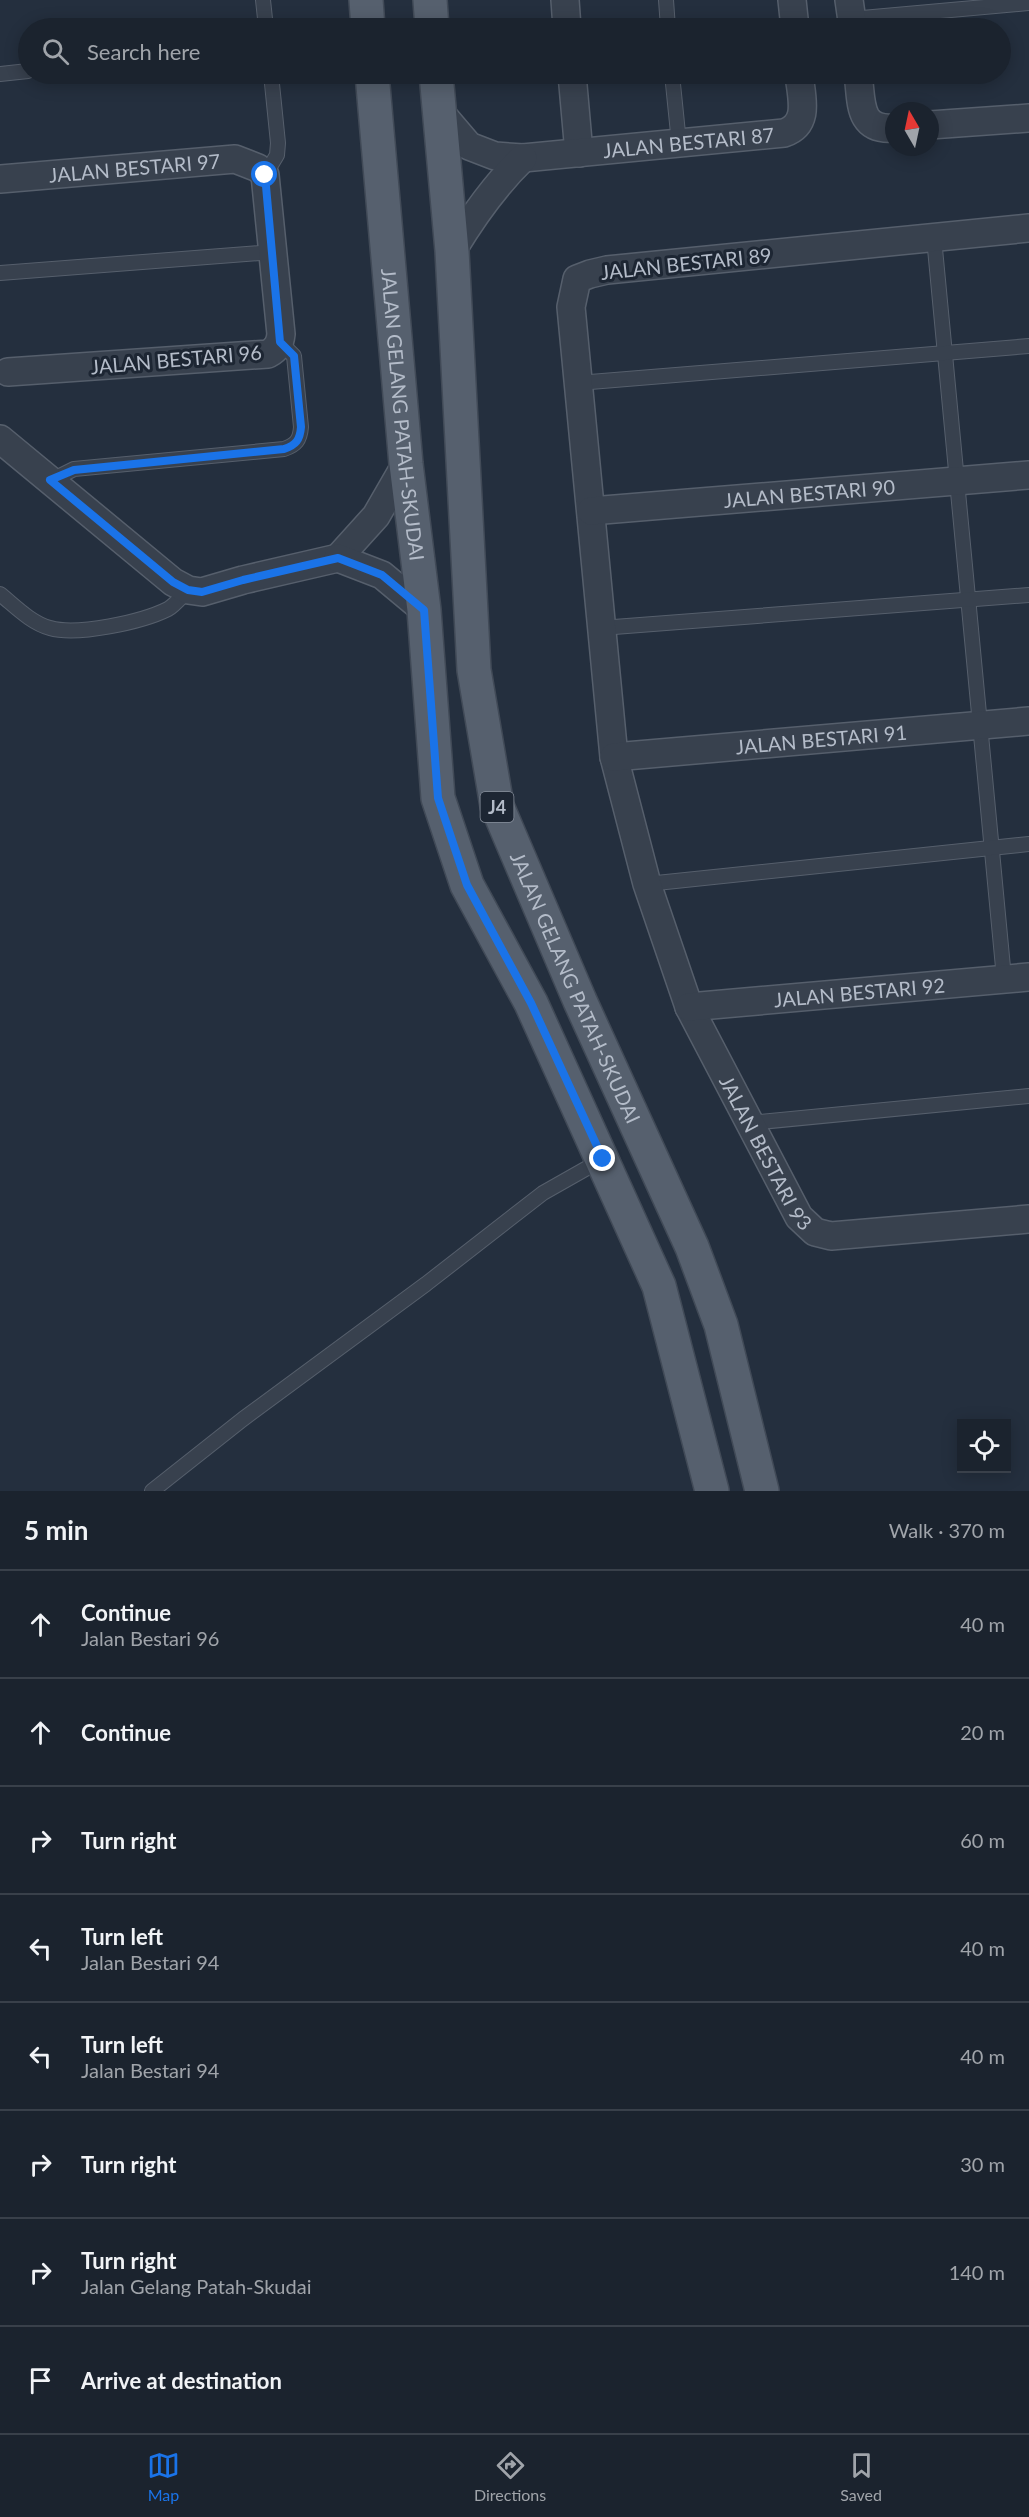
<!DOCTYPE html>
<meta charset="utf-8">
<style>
:root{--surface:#1b232e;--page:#242b36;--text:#f1f3f6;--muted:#a0a4aa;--line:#39404a;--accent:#1a73e8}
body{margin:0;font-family:Lato,sans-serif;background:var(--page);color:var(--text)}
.controls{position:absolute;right:18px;bottom:18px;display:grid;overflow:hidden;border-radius:0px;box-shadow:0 3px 15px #0003}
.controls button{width:54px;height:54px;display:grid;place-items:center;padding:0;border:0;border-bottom:2px solid var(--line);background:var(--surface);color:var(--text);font:30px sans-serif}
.compass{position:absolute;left:885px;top:102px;width:54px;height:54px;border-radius:50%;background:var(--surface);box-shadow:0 3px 15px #0003;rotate:351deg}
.stop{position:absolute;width:18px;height:18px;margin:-14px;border:4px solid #1a73e8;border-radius:50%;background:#fff}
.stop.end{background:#1a73e8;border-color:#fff;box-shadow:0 2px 6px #0008}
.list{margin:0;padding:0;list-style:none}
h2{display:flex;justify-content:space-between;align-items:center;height:78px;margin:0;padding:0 24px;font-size:26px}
h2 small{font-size:20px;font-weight:400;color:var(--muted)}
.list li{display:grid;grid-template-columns:39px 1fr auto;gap:18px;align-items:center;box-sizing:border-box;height:108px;padding:0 24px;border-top:2px solid var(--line)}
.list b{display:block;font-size:22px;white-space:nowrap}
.list p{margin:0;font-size:20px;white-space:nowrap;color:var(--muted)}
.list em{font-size:20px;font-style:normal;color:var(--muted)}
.icon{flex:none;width:33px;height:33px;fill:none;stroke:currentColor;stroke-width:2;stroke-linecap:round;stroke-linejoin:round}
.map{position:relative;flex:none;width:1029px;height:1491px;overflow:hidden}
.search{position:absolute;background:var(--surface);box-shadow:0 3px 15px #0003;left:18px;right:18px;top:18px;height:66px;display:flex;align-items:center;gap:15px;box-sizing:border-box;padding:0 21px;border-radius:33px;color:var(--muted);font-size:22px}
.sheet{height:942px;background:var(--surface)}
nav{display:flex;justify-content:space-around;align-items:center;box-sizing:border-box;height:84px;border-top:2px solid var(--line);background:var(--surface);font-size:16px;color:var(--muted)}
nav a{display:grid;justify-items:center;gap:3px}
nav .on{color:var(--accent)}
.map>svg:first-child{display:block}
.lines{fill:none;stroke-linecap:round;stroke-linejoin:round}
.lane-casing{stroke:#565f6c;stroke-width:16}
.street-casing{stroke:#565f6c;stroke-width:30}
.primary-casing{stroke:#414a57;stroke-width:36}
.lane{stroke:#38414e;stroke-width:14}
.street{stroke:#38414e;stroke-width:27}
.primary{stroke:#56606e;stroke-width:33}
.route{stroke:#1a73e8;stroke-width:8}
.labels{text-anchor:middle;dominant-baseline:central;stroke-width:6;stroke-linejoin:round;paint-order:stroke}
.shield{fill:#1d2633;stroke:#878f9c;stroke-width:1.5}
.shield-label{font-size:18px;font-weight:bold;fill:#b4bcc9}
.street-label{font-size:20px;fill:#b4bcc9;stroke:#1d2633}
</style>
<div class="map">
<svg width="1029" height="1491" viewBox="0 0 1029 1491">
<rect width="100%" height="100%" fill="#242f3e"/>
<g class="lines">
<g class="lane-casing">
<g id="lane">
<polyline points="263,0 266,28"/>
<polyline points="666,0 668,28"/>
<polyline points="851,19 1029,3"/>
<polyline points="0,74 28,71"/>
<polyline points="672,74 679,143"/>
<polyline points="265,175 277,155 278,143 271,74"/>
<polyline points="934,238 1004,978"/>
<polyline points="0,273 273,252"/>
<polyline points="578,383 1029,346"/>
<path d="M50,481L74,469L284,449C296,445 300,440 301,427L294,356L280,342"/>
<path d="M0,594C15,606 31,623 50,628C77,636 142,622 168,609C175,605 182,596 188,590"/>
<polyline points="601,628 1029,595"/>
<polyline points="647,884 1029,844"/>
<polyline points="750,1123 1029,1096"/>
<polyline points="152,1491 243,1419 426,1284 543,1193 603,1159"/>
</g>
</g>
<g class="street-casing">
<g id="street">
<polyline points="565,0 567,28"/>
<polyline points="792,0 795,28"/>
<polyline points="849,0 853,28"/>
<polyline points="572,74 579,153"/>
<path d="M858,74C862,101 857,131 894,128"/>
<path id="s1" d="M440,112L469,146L495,156L523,158L784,133C811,124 801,96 799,74"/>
<polyline points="930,125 1029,118"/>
<path id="s2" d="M0,179L235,159L258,168L265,175L281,334C280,344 277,349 268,354L8,372"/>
<path id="s3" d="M1029,228L607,270L590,274L577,279L571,307L614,757L647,884L689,1007L799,1217L815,1232L831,1236L1029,1219"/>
<path d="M452,251C473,216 494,186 523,158"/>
<polyline points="0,439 173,582 188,590 202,592 243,580 338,558"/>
<path id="s4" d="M591,511L1029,475"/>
<polyline points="338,558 376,516 406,464"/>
<polyline points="338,558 382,575 424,610"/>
<path id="s5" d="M614,757L1029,721"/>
<path id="s6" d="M689,1007L1029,977"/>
</g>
</g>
<g class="primary-casing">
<g id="primary">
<polyline points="366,0 368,28"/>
<polyline points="430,0 432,28"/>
<path id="s7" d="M372,74L406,464L424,610L438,798L467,885L531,1003L659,1286L712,1491"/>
<path id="s8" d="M436,74L452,251L474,670L497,806L580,1001L692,1247L721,1325L762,1491"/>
</g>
</g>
<use href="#lane" class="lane"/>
<use href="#street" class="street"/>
<use href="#primary" class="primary"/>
</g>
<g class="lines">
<path class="route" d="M265,175L280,342L294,356L301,427C300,440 296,445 284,449L74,470L50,480L173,582L188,590L202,592L243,580L338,558L382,575L424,610L438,798L467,885L531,1003L603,1159"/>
</g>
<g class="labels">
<rect class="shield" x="480.5" y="792" width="33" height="30" rx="4.5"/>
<g class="shield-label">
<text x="497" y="807">J4</text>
</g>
<g class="street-label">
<text stroke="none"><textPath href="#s1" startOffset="267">JALAN BESTARI 87</textPath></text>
<text stroke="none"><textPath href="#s2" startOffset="135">JALAN BESTARI 97</textPath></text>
<text transform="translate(686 263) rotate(-6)">JALAN BESTARI 89</text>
<text transform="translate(176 359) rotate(-5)">JALAN BESTARI 96</text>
<text stroke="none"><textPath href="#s7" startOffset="342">JALAN GELANG PATAH-SKUDAI</textPath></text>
<text stroke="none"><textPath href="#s4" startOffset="219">JALAN BESTARI 90</textPath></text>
<text stroke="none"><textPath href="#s5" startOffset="208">JALAN BESTARI 91</textPath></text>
<text stroke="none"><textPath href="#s8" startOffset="933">JALAN GELANG PATAH-SKUDAI</textPath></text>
<text stroke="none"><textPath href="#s6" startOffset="171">JALAN BESTARI 92</textPath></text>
<text stroke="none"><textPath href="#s3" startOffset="1362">JALAN BESTARI 93</textPath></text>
</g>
</g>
</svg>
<div class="controls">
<button><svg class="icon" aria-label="locate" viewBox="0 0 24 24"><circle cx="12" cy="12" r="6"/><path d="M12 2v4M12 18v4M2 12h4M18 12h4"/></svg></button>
</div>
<svg class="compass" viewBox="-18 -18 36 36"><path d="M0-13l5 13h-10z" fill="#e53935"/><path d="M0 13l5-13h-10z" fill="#a0a4aa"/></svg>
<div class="stop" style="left:265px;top:175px"></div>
<div class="stop end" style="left:603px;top:1159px"></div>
<div class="search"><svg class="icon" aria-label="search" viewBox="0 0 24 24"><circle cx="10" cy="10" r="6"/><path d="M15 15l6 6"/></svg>Search here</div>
</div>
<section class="sheet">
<h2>5 min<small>Walk · 370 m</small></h2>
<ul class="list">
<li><svg class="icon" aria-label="ahead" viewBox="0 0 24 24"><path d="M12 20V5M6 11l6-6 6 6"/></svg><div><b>Continue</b><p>Jalan Bestari 96</p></div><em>40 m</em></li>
<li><svg class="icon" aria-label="ahead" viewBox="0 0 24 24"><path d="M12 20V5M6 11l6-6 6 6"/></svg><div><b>Continue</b></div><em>20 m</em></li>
<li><svg class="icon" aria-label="right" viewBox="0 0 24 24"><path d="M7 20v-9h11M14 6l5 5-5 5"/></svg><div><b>Turn right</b></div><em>60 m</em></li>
<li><svg class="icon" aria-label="left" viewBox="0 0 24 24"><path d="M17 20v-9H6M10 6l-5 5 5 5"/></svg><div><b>Turn left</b><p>Jalan Bestari 94</p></div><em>40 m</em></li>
<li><svg class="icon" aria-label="left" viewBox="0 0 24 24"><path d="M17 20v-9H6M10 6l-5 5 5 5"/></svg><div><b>Turn left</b><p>Jalan Bestari 94</p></div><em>40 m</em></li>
<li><svg class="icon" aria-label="right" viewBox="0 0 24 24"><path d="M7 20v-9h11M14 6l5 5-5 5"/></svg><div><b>Turn right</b></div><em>30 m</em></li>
<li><svg class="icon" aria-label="right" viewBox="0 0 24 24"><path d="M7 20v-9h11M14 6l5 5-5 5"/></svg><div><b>Turn right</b><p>Jalan Gelang Patah-Skudai</p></div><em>140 m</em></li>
<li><svg class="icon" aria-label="arrive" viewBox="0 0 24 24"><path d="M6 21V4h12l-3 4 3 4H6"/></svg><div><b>Arrive at destination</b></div></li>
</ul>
</section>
<nav>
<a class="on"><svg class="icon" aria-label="map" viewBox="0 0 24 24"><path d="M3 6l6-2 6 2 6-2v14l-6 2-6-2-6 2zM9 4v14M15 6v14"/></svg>Map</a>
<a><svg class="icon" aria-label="directions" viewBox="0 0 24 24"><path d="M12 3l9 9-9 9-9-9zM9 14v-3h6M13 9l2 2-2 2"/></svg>Directions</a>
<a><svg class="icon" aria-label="saved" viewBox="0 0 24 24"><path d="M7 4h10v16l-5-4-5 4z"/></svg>Saved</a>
</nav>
